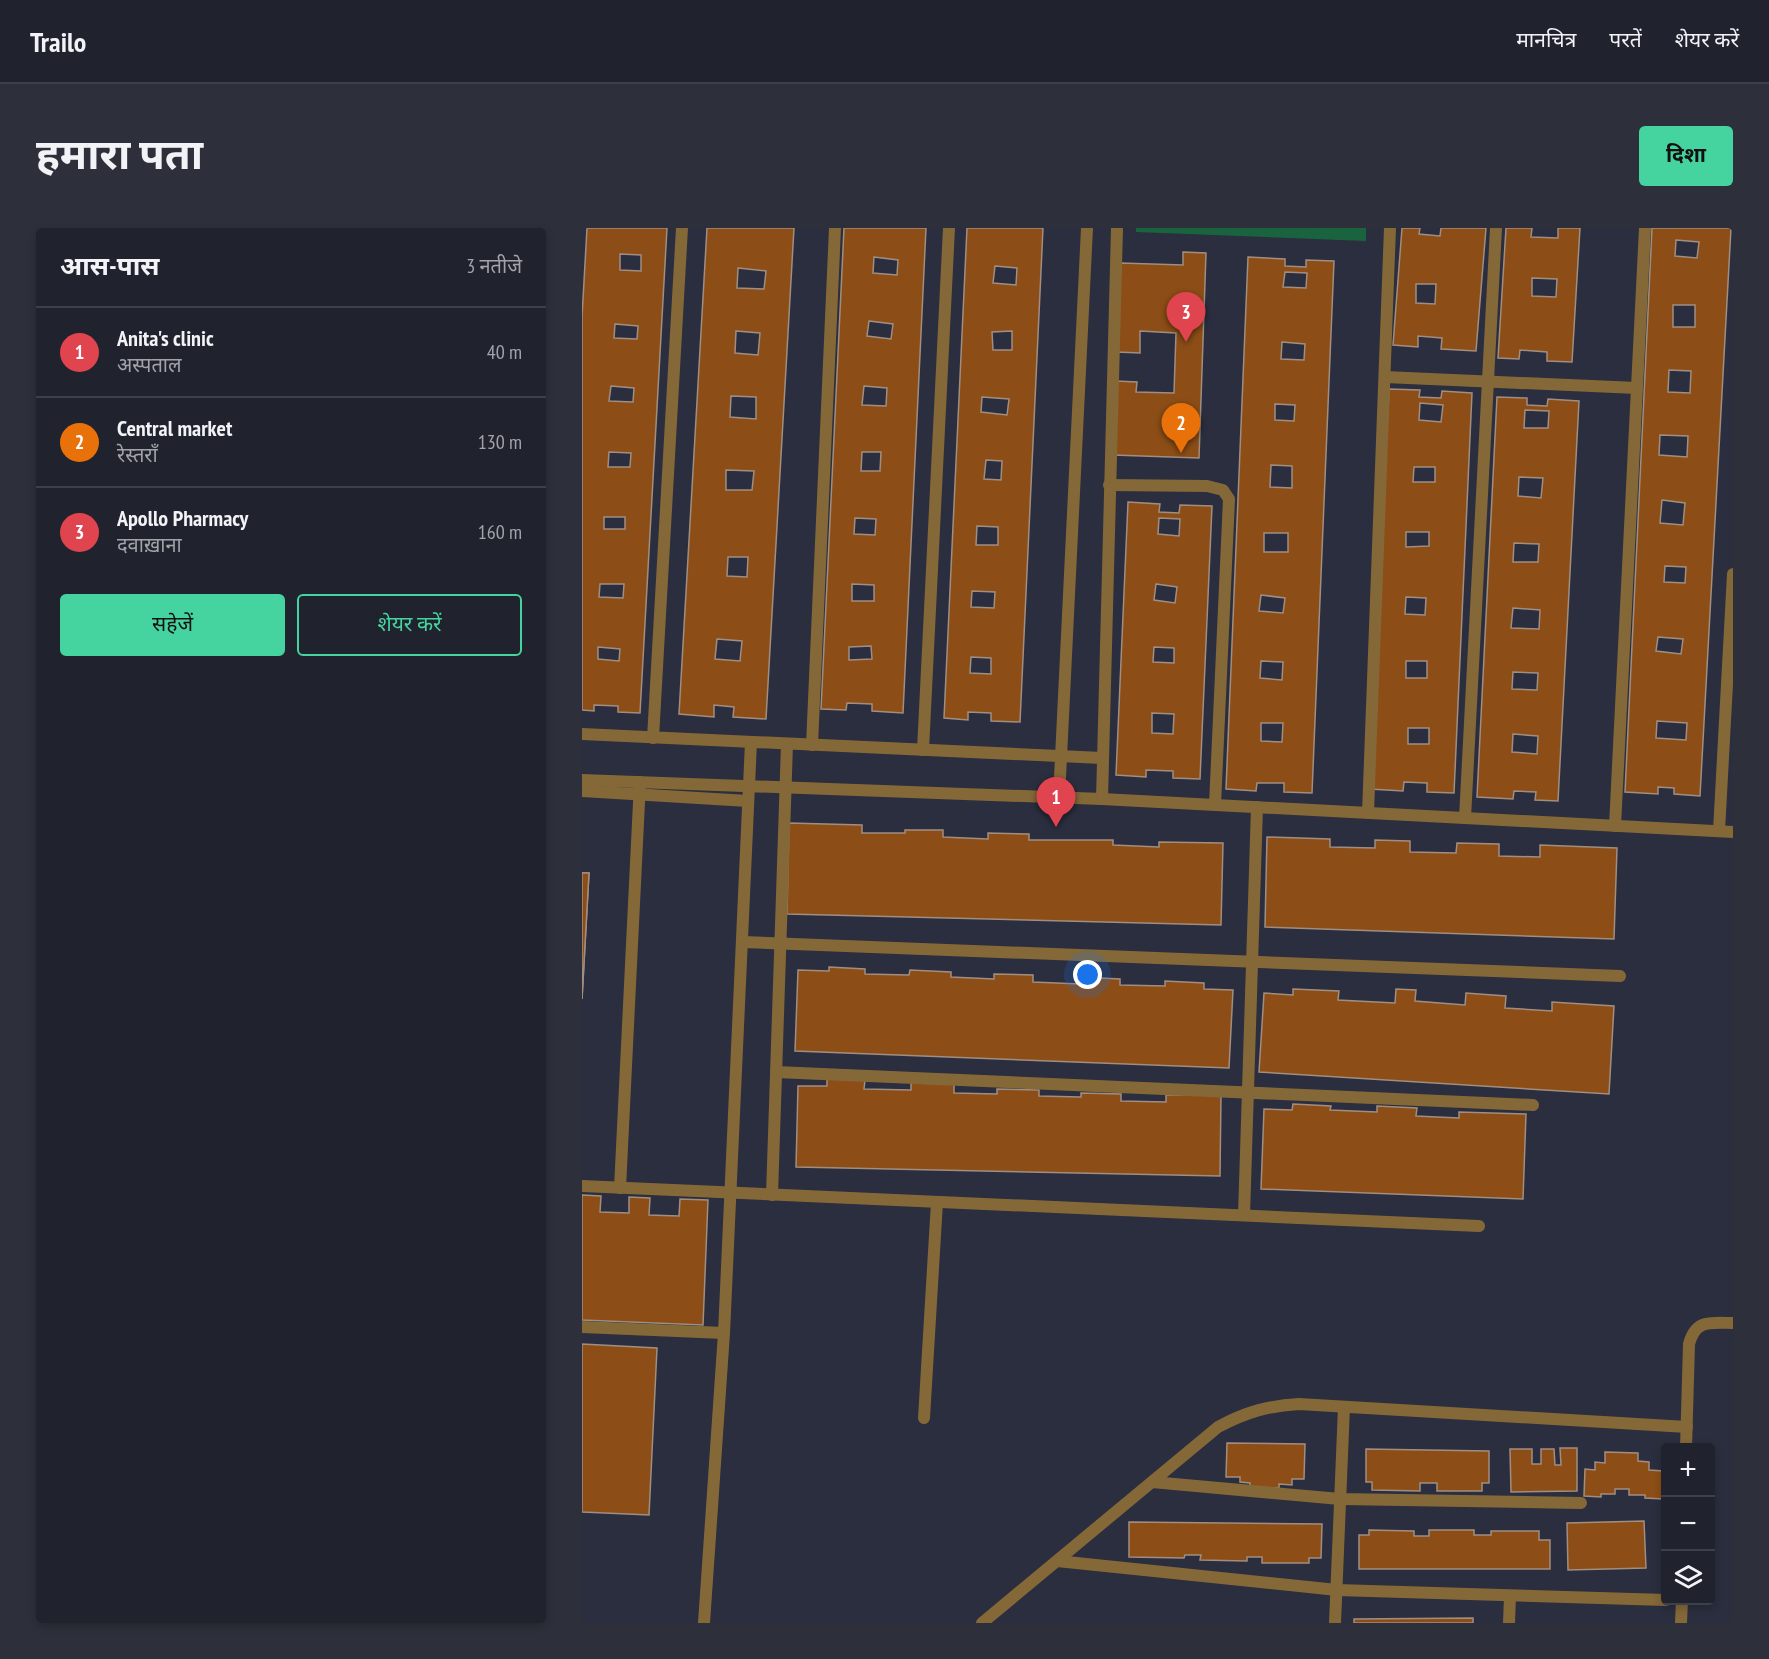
<!DOCTYPE html>
<html lang="hi">
<meta charset="utf-8">
<style>
:root{--surface:#20222e;--page:#2d2f3a;--text:#f1f3f6;--muted:#a2a4aa;--line:#3d3f4a;--accent:#45d49f}
body{margin:0;font-family:"PT Sans Narrow","Noto Sans Devanagari",sans-serif;background:var(--page);color:var(--text)}
.controls{position:absolute;right:18px;bottom:18px;display:grid;overflow:hidden;border-radius:6px;box-shadow:0 3px 9px #0003}
.controls button{width:54px;height:54px;display:grid;place-items:center;padding:0;border:0;border-bottom:2px solid var(--line);background:var(--surface);color:var(--text);font:30px sans-serif}
.you{position:absolute;left:506px;top:747px;width:21px;height:21px;margin:-15px;border:4px solid #fff;border-radius:50%;background:#1a73e8;box-shadow:0 0 0 9px #1a73e833}
.badge{display:grid;place-items:center;width:39px;height:39px;border-radius:50%;background:var(--accent);color:#fff;font-size:20px;font-weight:700}
.pin{position:absolute;translate:-50% -50px;filter:drop-shadow(0 2px 3px #0008)}
.pin::after{content:'';position:absolute;top:32px;width:21px;height:18px;background:inherit;clip-path:polygon(0 0,100% 0,50% 100%)}
.list{margin:0;padding:0;list-style:none}
h2{display:flex;justify-content:space-between;align-items:center;height:78px;margin:0;padding:0 24px;font-size:26px}
h2 small{font-size:20px;font-weight:400;color:var(--muted)}
.list li{display:grid;grid-template-columns:39px 1fr auto;gap:18px;align-items:center;box-sizing:border-box;height:90px;padding:0 24px;border-top:2px solid var(--line)}
.list b{display:block;font-size:22px;white-space:nowrap}
.list p{margin:0;font-size:20px;white-space:nowrap;color:var(--muted)}
.list em{font-size:20px;font-style:normal;color:var(--muted)}
.actions{display:flex;gap:12px;padding:18px 24px}
.actions a{flex:1;padding:14px 0;border:2px solid var(--accent);border-radius:6px;text-align:center;font-size:21px;color:var(--accent)}
.actions .main{background:var(--accent);color:#111}
.icon{flex:none;width:33px;height:33px;fill:none;stroke:currentColor;stroke-width:2;stroke-linecap:round;stroke-linejoin:round}
.map{position:relative;flex:none;width:1151px;height:1395px;overflow:hidden;border-radius:6px}
header{display:flex;align-items:center;gap:36px;box-sizing:border-box;height:84px;padding:0 30px;background:var(--surface);border-bottom:2px solid var(--line)}
header strong{font-size:28px}
nav{display:flex;gap:33px;margin-inline-start:auto;font-size:21px}
.intro{display:flex;align-items:center;justify-content:space-between;box-sizing:border-box;height:144px;padding:0 36px}
h1{margin:0;font-size:42px}
.button{padding:15px 27px;border-radius:6px;background:var(--accent);color:#111;font-size:21px;font-weight:700}
main{display:flex;gap:36px;padding:0 36px}
aside{flex:1;background:var(--surface);border-radius:6px;box-shadow:0 3px 9px #0003}
.map>svg:first-child{display:block}
.green{fill:#19643e}
.building{fill:#8c4e16;stroke:#a18e81;stroke-width:1.5;fill-rule:evenodd}
.lines{fill:none;stroke-linecap:round;stroke-linejoin:round}
.pedestrian{stroke:#856838;stroke-width:12}
.minor{stroke:#856838;stroke-width:12}
</style>
<header>
<strong>Trailo</strong>
<nav><a>मानचित्र</a><a>परतें</a><a>शेयर करें</a></nav>
</header>
<div class="intro"><h1>हमारा पता</h1><a class="button">दिशा</a></div>
<main>
<aside>
<h2>आस-पास<small>3 नतीजे</small></h2>
<ul class="list">
<li><span class="badge" style="background:#e0444e">1</span><div><b>Anita's clinic</b><p>अस्पताल</p></div><em>40 m</em></li>
<li><span class="badge" style="background:#e8710a">2</span><div><b>Central market</b><p>रेस्तराँ</p></div><em>130 m</em></li>
<li><span class="badge" style="background:#e0444e">3</span><div><b>Apollo Pharmacy</b><p>दवाख़ाना</p></div><em>160 m</em></li>
</ul>
<div class="actions"><a class="main">सहेजें</a><a>शेयर करें</a></div>
</aside>
<div class="map">
<svg width="1151" height="1395" viewBox="0 0 1151 1395">
<rect width="100%" height="100%" fill="#2a2e3e"/>
<polygon class="green" points="554,0 784,0 784,13 554,4"/>
<g class="building">
<path d="M5,0H85L58,485L36,484V478L12,477V483L0,482V89ZM38,26L59,27V43L38,42ZM33,96L56,98L55,111L32,110ZM29,158L52,160L51,174L27,173ZM27,224L49,225L48,239H26ZM22,289H43V301H22ZM18,356H42L41,370L17,369ZM16,419L38,421L37,433L16,431Z"/>
<path d="M125,0H212L184,491L151,489L152,479L132,477V489L97,486ZM156,40L184,43L182,61L155,60ZM154,103L178,105L176,127L153,125ZM149,168L174,169V191L148,189ZM144,242L172,243L170,262H144ZM146,329H166L165,349L145,348ZM135,411L160,413L158,433L133,431Z"/>
<path d="M262,0H344L321,485L290,483V476L265,475L264,482L239,481ZM292,29L316,32L315,47L291,45ZM287,93L311,96L309,111L285,108ZM282,158L305,160L304,178L280,177ZM280,224H299L298,243H279ZM273,290L294,291L293,307L272,306ZM270,356L292,357V373H270ZM289,418L290,431L267,432V419Z"/>
<path d="M385,0H461L438,494L409,493V485L386,484V492L362,490ZM413,38L435,40L434,57L411,55ZM430,103V122H411L410,104ZM400,169L427,171L425,187L399,184ZM404,232L420,233L419,252L402,251ZM395,298L416,299V317H394ZM390,363L413,364L412,380L389,379ZM389,429L409,430V446L388,445Z"/>
<path d="M820,0H838L837,6L858,8L859,0H904L894,123L859,121L860,110L836,108V119L811,117ZM834,56H854L853,76L834,75Z"/>
<path d="M924,0H950L949,9L976,10V0H998L990,134L965,133V124L938,122L937,131L916,130ZM950,50L975,51L974,69L950,68Z"/>
<path d="M1070,0H1149L1118,568L1092,566V560L1076,559V566L1043,564ZM1094,12L1117,14L1115,30L1093,28ZM1091,77H1113V99H1091ZM1087,142L1109,143L1108,165L1086,164ZM1078,207L1106,208L1105,229L1077,227ZM1080,272L1103,275L1101,297L1078,295ZM1083,338L1104,339L1103,355L1082,354ZM1076,409L1101,411L1099,426L1074,423ZM1075,493L1105,495L1104,512L1074,510Z"/>
<polygon points="601,24 624,25 617,230 531,227 534,153 555,154 554,164 592,165 594,105 558,103 558,125 535,124 539,35 601,37"/>
<path d="M666,29L703,31V38L724,39V32L752,33L730,565L702,564V555H675L674,563L644,561ZM703,44L725,45L724,60L701,59ZM700,114L723,116L722,132L699,131ZM693,176L713,177L712,193L693,192ZM689,237L710,238V260L688,259ZM682,305H706V324H682ZM679,367L703,370L701,385L677,383ZM679,433L701,434L700,452L678,450ZM679,495H701L700,514L679,513Z"/>
<path d="M807,161L838,162L837,169L859,170L860,163L890,165L872,565L845,564V555L822,554L821,563L788,561ZM838,175L861,177L859,194L837,192ZM832,239H853V254H831ZM824,304H847V318L824,319ZM824,369L844,370L843,387L823,386ZM824,433H845V450H824ZM826,500H847V516H826Z"/>
<path d="M915,169L945,170V177L965,178L966,171L997,173L976,573L953,572L954,564L932,563L931,571L895,569ZM943,182L967,183L966,200H942ZM937,249L961,250L959,270L936,268ZM932,315L957,316L956,334H931ZM931,380L958,382L957,401L929,400ZM931,444L956,445L955,462L930,461ZM931,506L956,508L955,526L930,524Z"/>
<path d="M546,274L578,276L577,284L597,285L598,277L630,278L618,551L591,550V543L564,542V549L534,547ZM577,290L598,291L597,308L576,306ZM574,356L595,359L593,375L572,372ZM572,419L592,420V435L571,434ZM570,485L592,486L591,506L570,505Z"/>
<polygon points="207,595 280,597 280,605 323,605 323,602 361,602 361,609 406,611 406,605 447,606 447,612 531,612 531,617 577,619 577,614 641,615 639,697 205,686"/>
<polygon points="685,609 748,611 748,619 793,620 793,612 828,613 828,624 874,625 875,615 917,616 917,628 958,629 958,617 1035,620 1032,711 683,699"/>
<polygon points="0,645 7,645 0,771"/>
<polygon points="0,645 7,645 0,771"/>
<polygon points="247,739 283,741 283,746 327,747 328,742 369,744 369,749 412,751 412,746 451,747 451,754 498,756 498,749 538,751 538,757 583,758 583,753 622,755 622,761 651,762 647,840 213,823 216,742 247,743"/>
<polygon points="711,761 757,763 756,772 813,775 814,761 834,762 833,773 883,777 884,765 924,768 923,780 970,783 970,774 1032,778 1027,866 677,844 682,765 711,767"/>
<polygon points="245,851 283,852 282,861 329,862 329,855 372,856 372,865 415,866 415,861 457,862 457,868 499,869 499,865 539,866 539,873 584,874 584,867 639,867 638,948 214,939 216,858 245,858"/>
<polygon points="711,876 749,878 748,882 795,884 795,878 835,880 834,888 877,890 877,884 944,886 941,971 679,961 682,881 710,882"/>
<polygon points="0,967 19,968 18,984 47,985 47,969 68,970 67,987 97,988 98,971 126,972 121,1097 0,1092"/>
<polygon points="0,1116 75,1120 67,1287 0,1284"/>
<polygon points="645,1215 723,1216 722,1251 710,1251 710,1257 697,1256 697,1260 668,1260 668,1255 658,1254 658,1249 644,1249"/>
<polygon points="978,1220 995,1220 995,1263 929,1264 928,1221 950,1221 950,1236 959,1236 959,1221 972,1221 973,1237 979,1237"/>
<polygon points="784,1221 907,1223 907,1255 900,1255 900,1263 855,1263 855,1255 838,1255 838,1263 790,1262 790,1254 784,1254"/>
<polygon points="1023,1224 1056,1225 1056,1233 1067,1234 1067,1242 1082,1243 1081,1271 1063,1270 1063,1267 1047,1267 1047,1261 1033,1261 1033,1266 1019,1266 1019,1269 1002,1268 1003,1241 1013,1242 1013,1234 1023,1235"/>
<polygon points="1062,1293 1064,1340 986,1342 985,1295"/>
<polygon points="547,1294 740,1296 739,1330 727,1330 727,1335 680,1335 680,1329 665,1329 665,1333 618,1332 619,1327 603,1327 602,1330 547,1329"/>
<polygon points="787,1302 832,1303 832,1308 847,1308 847,1302 892,1302 892,1307 909,1307 909,1303 957,1303 957,1312 968,1312 968,1341 777,1341 777,1307 787,1307"/>
<polygon points="891,1390 891,1395 772,1395 772,1391"/>
</g>
<g class="lines">
<polyline class="pedestrian" points="0,563 166,573"/>
<g class="minor">
<polyline points="803,149 1055,160"/>
<polyline points="527,257 625,258 641,262 647,271 633,577"/>
<polyline points="0,506 520,530"/>
<polyline points="71,510 100,0"/>
<polyline points="230,517 253,0"/>
<polyline points="341,522 367,0"/>
<polyline points="0,552 520,571 1151,604"/>
<polyline points="477,570 505,0"/>
<polyline points="520,571 535,0"/>
<polyline points="786,585 808,0"/>
<polyline points="883,590 914,0"/>
<polyline points="1033,598 1063,0"/>
<polyline points="1137,603 1151,346"/>
<polyline points="160,714 1038,748"/>
<polyline points="194,844 951,877"/>
<polyline points="0,958 897,998"/>
<polyline points="38,960 58,554"/>
<polyline points="190,967 205,516"/>
<polyline points="662,987 675,579"/>
<polyline points="0,1099 142,1105"/>
<polyline points="342,1190 355,974"/>
<path d="M1104,1220L1107,1116C1114,1091 1128,1095 1151,1095"/>
<polyline points="570,1254 758,1271 999,1275"/>
<polyline points="475,1333 755,1362 1084,1372"/>
<polyline points="122,1395 142,1105 169,514"/>
<path d="M400,1395L636,1199C664,1184 685,1178 717,1176L1105,1199"/>
<polyline points="753,1395 762,1179"/>
<polyline points="927,1395 928,1368"/>
<polyline points="1099,1395 1100,1372"/>
</g>
</g>
</svg>
<div class="controls">
<button>+</button>
<button>−</button>
<button><svg class="icon" aria-label="layers" viewBox="0 0 24 24"><path d="M12 4l9 5-9 5-9-5zM3 14l9 5 9-5"/></svg></button>
</div>
<div class="you"></div>
<div class="pin badge" style="left:474px;top:599px;background:#e0444e">1</div>
<div class="pin badge" style="left:599px;top:225px;background:#e8710a">2</div>
<div class="pin badge" style="left:604px;top:114px;background:#e0444e">3</div>
</div>
</main>
